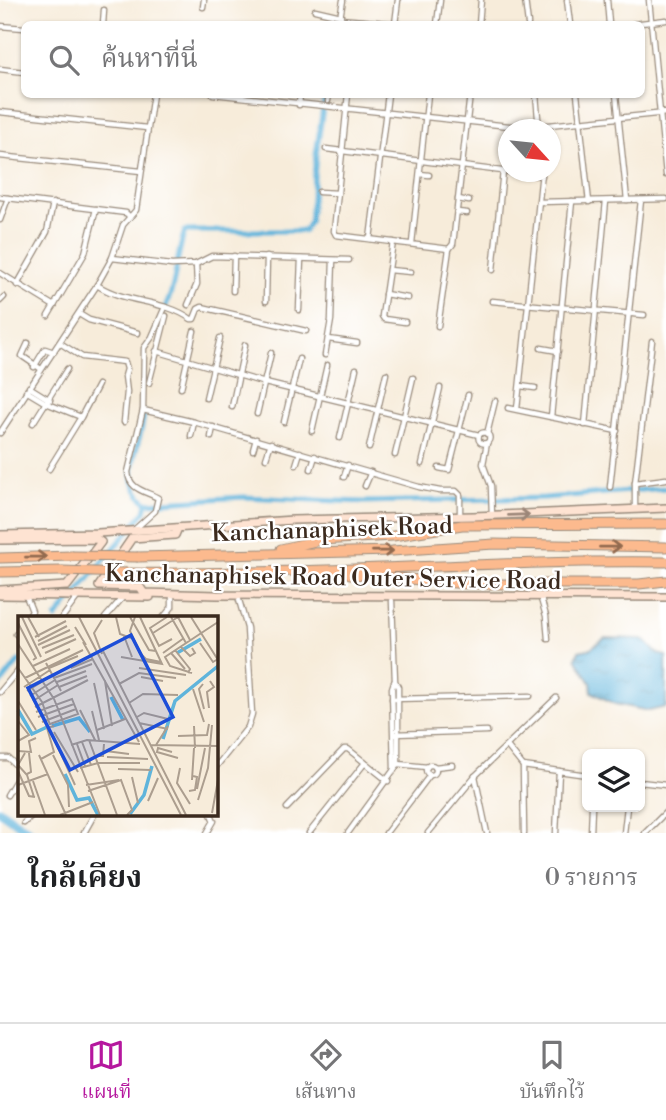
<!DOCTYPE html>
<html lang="th">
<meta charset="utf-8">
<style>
:root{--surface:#fff;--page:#f2f2f2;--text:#202124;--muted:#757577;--line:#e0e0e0;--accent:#b5179e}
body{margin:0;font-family:"Libre Bodoni","Noto Serif Thai",serif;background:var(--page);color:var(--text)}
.controls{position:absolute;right:21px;bottom:21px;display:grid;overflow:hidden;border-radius:10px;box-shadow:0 2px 5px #0004}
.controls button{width:63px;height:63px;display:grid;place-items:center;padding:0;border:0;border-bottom:2px solid var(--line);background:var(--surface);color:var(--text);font:35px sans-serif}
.compass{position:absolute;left:498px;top:119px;width:63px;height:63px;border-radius:50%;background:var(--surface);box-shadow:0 2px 5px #0004;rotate:117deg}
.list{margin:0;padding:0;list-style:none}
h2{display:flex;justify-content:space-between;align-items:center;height:91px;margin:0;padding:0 28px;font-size:30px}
h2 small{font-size:23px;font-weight:400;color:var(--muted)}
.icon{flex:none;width:38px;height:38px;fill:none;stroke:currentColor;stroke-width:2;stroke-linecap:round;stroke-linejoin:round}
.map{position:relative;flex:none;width:666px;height:833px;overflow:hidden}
.search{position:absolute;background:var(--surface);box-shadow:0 2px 5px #0004;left:21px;right:21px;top:21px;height:77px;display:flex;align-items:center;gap:18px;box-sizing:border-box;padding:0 24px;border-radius:10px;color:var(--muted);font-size:26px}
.sheet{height:189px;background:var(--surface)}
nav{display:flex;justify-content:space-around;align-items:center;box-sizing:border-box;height:98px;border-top:2px solid var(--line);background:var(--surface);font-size:19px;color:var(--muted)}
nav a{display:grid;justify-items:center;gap:4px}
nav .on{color:var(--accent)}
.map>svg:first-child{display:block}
.water{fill:url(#water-ripples);stroke:#4d6f7c;stroke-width:2}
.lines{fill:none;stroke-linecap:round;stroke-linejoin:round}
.canal{stroke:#5fb4db;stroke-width:5}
.river{stroke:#5fb4db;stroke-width:9}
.minor-casing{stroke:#998b7c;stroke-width:7}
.secondary-casing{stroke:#998b7c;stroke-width:10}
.motorway-casing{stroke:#998b7c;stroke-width:11}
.minor{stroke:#fff;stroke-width:4.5}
.secondary{stroke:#fee3d2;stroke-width:7}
.motorway{stroke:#fcba8e;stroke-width:9}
.motorway-bridge-casing{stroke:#998b7c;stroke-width:11;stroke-linecap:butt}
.motorway-bridge{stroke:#fcba8e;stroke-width:9}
.oneway{stroke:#9c8678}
.oneway2{stroke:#926b50}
.labels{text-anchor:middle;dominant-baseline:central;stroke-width:5;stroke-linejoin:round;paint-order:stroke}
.street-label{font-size:24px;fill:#3b2a1e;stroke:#fff}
.inset-river{fill:none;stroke:#5fb4db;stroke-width:3.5}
.inset-road{fill:none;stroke:#ac9e8f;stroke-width:2}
.view{fill:#1d4ed8;fill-opacity:0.15;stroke:#1d4ed8;stroke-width:3.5}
.inset-edge{fill:none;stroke:#3b2a1e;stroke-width:3.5}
</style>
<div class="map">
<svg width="666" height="833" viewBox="0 0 666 833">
<defs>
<pattern id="water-ripples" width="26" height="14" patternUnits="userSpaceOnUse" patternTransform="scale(1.75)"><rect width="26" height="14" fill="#5fb4db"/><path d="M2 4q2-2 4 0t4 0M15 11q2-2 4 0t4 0" fill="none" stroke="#5093b1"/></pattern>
</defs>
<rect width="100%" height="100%" fill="#fff"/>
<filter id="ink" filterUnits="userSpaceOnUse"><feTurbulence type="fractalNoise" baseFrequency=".0143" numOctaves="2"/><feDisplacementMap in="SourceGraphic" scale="14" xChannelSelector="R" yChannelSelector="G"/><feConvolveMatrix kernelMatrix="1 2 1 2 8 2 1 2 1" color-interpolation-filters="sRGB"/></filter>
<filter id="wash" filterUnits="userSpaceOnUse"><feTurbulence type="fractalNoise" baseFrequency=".00686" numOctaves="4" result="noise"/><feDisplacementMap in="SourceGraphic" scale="28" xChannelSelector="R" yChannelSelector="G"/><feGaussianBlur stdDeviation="1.57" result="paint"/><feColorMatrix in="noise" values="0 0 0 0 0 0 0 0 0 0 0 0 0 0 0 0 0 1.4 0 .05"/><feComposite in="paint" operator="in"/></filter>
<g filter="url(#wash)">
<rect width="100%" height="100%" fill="#f7ecda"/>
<polygon class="water" points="605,638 643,639 658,654 666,656 666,707 649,711 615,704 592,692 591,683 576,658 579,651 589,649"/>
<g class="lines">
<g class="canal">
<path d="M164,309C176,290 176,254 185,231H304L310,221L316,155L325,94"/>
<polyline points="147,503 243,497 363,502 544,498 666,488"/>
<path d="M56,618L145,511L147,503C116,476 143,446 144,412"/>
<polyline points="0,685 19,661"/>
</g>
<polyline class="river" points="0,811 32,833"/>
</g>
</g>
<g filter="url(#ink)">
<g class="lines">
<g class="minor-casing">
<g id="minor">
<polyline points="525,0 528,24"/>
<polyline points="567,0 570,24"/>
<polyline points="607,0 609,24"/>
<polyline points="649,0 666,175"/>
<polyline points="203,7 204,0"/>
<polyline points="315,10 341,16"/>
<polyline points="340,19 399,24"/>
<polyline points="103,24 104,10"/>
<polyline points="293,24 299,23"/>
<polyline points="339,24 343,0"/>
<polyline points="395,24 398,0"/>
<polyline points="437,24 440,0"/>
<polyline points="479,24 481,0"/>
<polyline points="633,24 666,20"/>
<polyline points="0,26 24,28"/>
<polyline points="0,69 24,72"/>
<polyline points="213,94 509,126 539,126 666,113"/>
<polyline points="348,94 334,231 336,235 449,249 453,244 470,94"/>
<polyline points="536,94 539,130"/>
<polyline points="577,94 589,202"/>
<polyline points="616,94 627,200"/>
<polyline points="328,101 329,94"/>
<polyline points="299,105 300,94"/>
<polyline points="0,112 147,128"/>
<polyline points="326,149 542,176"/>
<polyline points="0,156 141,171"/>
<polyline points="420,174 429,175"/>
<polyline points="319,192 338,193"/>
<polyline points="0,197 126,213 130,217"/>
<polyline points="458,199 469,201"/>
<polyline points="539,202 666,199"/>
<polyline points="457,212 467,213"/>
<polyline points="0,220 8,198"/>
<polyline points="370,239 388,94"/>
<polyline points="393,242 382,316 384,319 405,322"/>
<polyline points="412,243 428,94"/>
<polyline points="112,258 172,265 196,264 212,256 349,260"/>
<polyline points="389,270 411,272"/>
<polyline points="493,270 503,171"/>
<polyline points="0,273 54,306"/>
<polyline points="17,285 47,232 53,203"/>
<path d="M97,285C126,304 163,299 191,319H194L198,309L202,307L306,331"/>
<polyline points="233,291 234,256"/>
<polyline points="385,294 408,298"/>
<polyline points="0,301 4,297"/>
<polyline points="266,301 267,257"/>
<polyline points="492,301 644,315"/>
<polyline points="188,305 197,284 196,264"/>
<polyline points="299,310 301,259"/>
<polyline points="79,314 89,320 138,333"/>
<polyline points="48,316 85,253 96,209"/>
<polyline points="438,326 449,249"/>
<polyline points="328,339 357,343"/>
<polyline points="28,343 22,356 41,369"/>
<polyline points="60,343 82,357 125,362 127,369 125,376 127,392 124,422"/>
<polyline points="541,348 558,351"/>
<polyline points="156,351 265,383 479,435"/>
<polyline points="325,355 331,320 333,260"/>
<polyline points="34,367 45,349 54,352"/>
<polyline points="149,383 166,316"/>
<polyline points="520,386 535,388"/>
<polyline points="29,387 50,400"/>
<polyline points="181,388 194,331"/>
<polyline points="26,391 46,403 81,417"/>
<polyline points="206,398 220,338"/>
<polyline points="232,407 245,345"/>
<polyline points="508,408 617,431"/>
<polyline points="517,409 542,172"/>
<polyline points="143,410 194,422 419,487 440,491 456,491 460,495 460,516"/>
<polyline points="257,414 271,353"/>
<polyline points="551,417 572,201"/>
<polyline points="284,422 299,359"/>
<polyline points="33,423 67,369"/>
<polyline points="585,425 606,201"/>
<polyline points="312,431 327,365"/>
<circle cx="484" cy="438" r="5.5"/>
<polyline points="0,433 97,285 112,258 123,225 136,210 153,94"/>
<polyline points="487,434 495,401"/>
<polyline points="191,436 194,422"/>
<polyline points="211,437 213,427"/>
<polyline points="340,438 356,369"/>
<polyline points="487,443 483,464 491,486 492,516"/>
<polyline points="369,448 386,374"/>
<polyline points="253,450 256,439"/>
<polyline points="395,455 413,378"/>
<polyline points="266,458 271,443"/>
<polyline points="422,464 440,388"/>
<polyline points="296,465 300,452"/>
<polyline points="439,468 449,470 468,395"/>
<polyline points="49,469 81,417 98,385"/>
<polyline points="311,469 315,456"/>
<polyline points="344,477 348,465"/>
<polyline points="635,483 666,479"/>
<polyline points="365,486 371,472"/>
<polyline points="610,487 641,200"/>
<polyline points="635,509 635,483 652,341"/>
<path d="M134,530L155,511L158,498C146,491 129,490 128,472L143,410L144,348L152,337L165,307"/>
<polyline points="26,596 32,611 28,618"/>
<polyline points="541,599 546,616 548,639"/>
<polyline points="62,618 79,595"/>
<polyline points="105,618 124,596"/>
<polyline points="163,618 172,607 172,598"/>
<polyline points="16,634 19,630"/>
<polyline points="394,682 392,688 394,770"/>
<polyline points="0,692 19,669"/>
<polyline points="392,699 530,696"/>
<polyline points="394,734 487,731"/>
<polyline points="507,746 523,766 524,833"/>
<polyline points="0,758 8,758 19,768"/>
<polyline points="398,764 427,767"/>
<circle cx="431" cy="770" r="5"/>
<polyline points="523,766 587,775"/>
<polyline points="435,767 452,765"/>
<polyline points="215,768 248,727 252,714 247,628 239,600"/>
<polyline points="475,776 487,833"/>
<polyline points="640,782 666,785"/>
<polyline points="7,795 19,775"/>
<polyline points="287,808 344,749 348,749 388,781"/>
<polyline points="24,823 33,814"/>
<polyline points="84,833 94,815"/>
<polyline points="207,833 214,821 211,814"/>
<polyline points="309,833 364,764"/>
<polyline points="348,833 398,764 398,687 395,681 392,601"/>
<polyline points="386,833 430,775"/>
<polyline points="428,833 475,776 556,698"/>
<polyline points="556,833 559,771"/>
<polyline points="591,833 592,807"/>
<polyline points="624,833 627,807"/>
<polyline points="645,833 666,812"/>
</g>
</g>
<g class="secondary-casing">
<g id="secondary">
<polyline points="178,528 175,535 132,538 99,586 140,587 144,593 217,595 666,597"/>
<polyline points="0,535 98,533 293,520 473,516 666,508"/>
<polyline points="0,540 97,539 101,542 67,586 0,590"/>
<polyline points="0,595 150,597"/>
</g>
</g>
<g class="motorway-casing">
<g id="motorway">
<polyline points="281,549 320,540 393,536 462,525 666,524"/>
<polyline points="138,557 392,551 494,544 666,547"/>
<polyline points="0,558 72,556"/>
<polyline points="0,572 62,571"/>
<path d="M126,573C306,575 486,560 666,562"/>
<polyline points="350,574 467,584 639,584 666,581"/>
</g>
</g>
<use href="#minor" class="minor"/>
<use href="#secondary" class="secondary"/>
<use href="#motorway" class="motorway"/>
<g class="motorway-bridge-casing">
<g id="motorway-bridge">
<polyline points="72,556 138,557"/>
<polyline points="62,571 126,573"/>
</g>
</g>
<use href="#motorway-bridge" class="motorway-bridge"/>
</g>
<defs><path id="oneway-shaft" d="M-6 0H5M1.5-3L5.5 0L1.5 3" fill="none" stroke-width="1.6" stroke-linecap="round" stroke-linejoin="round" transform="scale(1.75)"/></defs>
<use class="oneway" href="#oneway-shaft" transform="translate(519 515) rotate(-2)"/>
<g class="oneway2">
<use href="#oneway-shaft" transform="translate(610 547) rotate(-1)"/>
<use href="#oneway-shaft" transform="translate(383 551) rotate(-1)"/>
<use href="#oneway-shaft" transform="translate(36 557) rotate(-1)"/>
</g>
</g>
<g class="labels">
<g class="street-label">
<text transform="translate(332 530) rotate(-2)">Kanchanaphisek Road</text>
<text transform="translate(333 578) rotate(1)">Kanchanaphisek Road Outer Service Road</text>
</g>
</g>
<g transform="translate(18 616)">
<rect width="200" height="200" fill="#f7ecda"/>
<path class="inset-river" d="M159,37L183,23M93,81L105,104M0,94L14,118L29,111M34,110L61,102L72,116M145,123L157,85L200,50M47,158L59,184L71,182L80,199M112,198L126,179L134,150"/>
<path class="inset-road" d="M4,1L23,41M10,1L21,21M61,1L163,199M98,1L102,18L113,22M112,1L131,34L138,35M117,1L112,15L122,37L128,43L143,46M149,1L132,12L141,30L154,23M153,1L168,27M160,1L172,24M173,1L200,44M84,4L76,17L84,38M0,7L18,42L15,44M57,11L68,29M135,17L160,1M106,20L114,41M17,21L48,5M20,25L49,10M65,26L121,126M182,27L195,46L200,43M0,28L36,83L82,199M20,29L52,14M163,31L172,40L177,37L174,32M24,32L56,19M157,34L172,53L170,57M85,35L168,199M27,37L58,23M145,37L166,22M153,37L167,53M103,41L144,48L122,1M28,47L43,75M15,50L52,33M0,52L24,86L32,109M31,52L60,40M53,52L75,43M121,52L168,59M174,57L152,50L147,41L200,6M123,61L145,65M7,62L65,34M36,62L74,48M87,65L94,110M39,66L68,55M76,67L86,113M101,68L121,57L158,62M185,68L181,73L186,93M6,71L32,54M41,71L69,60M175,73L186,106M9,75L35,59M12,80L37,64M0,85L18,114M15,85L40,69M111,87L125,78L160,79M17,91L70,64M191,92L189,76L196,71L192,65M62,94L77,124M74,95L81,124M18,96L54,83L60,98L32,108M20,101L56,88M119,101L126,97L150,103M0,105L11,119L0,125M24,106L58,93M121,107L150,113M176,110L177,132M79,114L107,103M36,116L60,156M160,120L189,119L191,108M71,124L99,199M64,126L73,149M38,127L57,169M59,128L67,150M53,129L69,124L122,128M133,129L200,130M138,129L150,110M0,135L13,136L11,125L18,122M88,135L111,138M154,136L140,132L139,136L160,142M7,137L0,149L9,159L16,181M21,139L48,199M35,139L50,169L51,191M76,140H85L86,128M89,141L130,143M23,143L36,136L29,112L36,110M62,152L80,147H122M162,152L159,167L172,188M100,153L133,154M0,155L11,180L17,181M9,158L13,156L11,137M114,161L120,187M174,164L176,132M15,165L27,199M0,169L30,158M68,169L101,164M179,173L187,132M70,175L103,164L114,194L109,199M171,175L177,174L179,161L175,160M180,184L190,152L194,109M130,185L140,162M194,197L200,164M42,199L75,186"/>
<path class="view" d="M113,19L155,101L52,154L10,72Z"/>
<rect width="200" height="200" class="inset-edge"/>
</g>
</svg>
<div class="controls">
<button><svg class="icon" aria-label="layers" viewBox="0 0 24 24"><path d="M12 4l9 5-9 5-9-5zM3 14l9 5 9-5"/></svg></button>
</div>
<svg class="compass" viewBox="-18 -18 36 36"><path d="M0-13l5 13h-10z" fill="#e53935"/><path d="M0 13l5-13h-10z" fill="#757577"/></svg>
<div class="search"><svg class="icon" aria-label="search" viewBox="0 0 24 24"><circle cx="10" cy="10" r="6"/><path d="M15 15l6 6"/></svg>ค้นหาที่นี่</div>
</div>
<section class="sheet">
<h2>ใกล้เคียง<small>0 รายการ</small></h2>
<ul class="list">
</ul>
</section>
<nav>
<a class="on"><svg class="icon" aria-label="map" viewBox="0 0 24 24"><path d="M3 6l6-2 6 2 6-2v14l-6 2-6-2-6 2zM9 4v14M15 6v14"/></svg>แผนที่</a>
<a><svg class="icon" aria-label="directions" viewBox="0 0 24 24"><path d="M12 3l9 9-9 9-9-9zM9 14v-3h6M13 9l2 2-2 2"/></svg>เส้นทาง</a>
<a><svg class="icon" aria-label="saved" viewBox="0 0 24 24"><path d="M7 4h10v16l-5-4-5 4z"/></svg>บันทึกไว้</a>
</nav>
